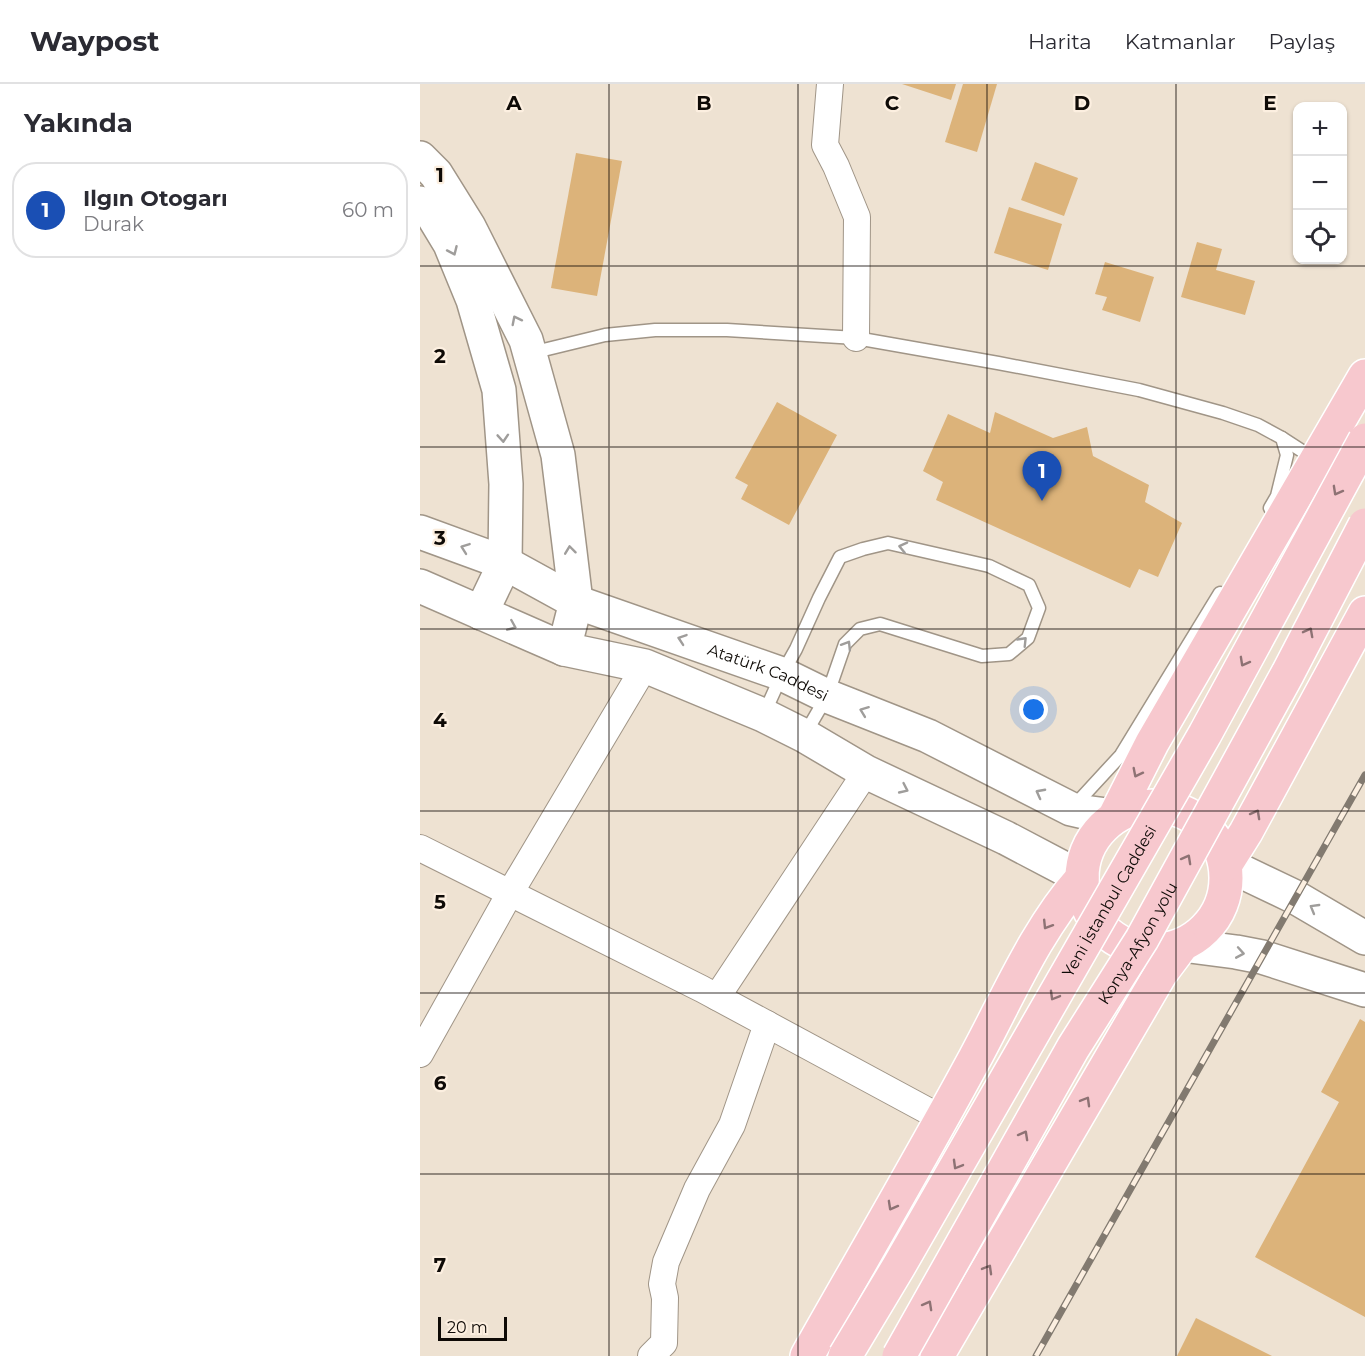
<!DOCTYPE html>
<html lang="tr">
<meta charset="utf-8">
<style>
:root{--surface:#fff;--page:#f2f2f3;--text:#2b2b33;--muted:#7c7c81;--line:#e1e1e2;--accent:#41867c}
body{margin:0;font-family:Montserrat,sans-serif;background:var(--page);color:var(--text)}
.controls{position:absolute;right:18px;top:18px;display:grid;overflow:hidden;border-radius:12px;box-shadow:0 2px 4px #0004}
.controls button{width:54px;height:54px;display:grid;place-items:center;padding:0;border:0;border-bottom:2px solid var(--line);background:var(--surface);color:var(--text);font:30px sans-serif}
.scale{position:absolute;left:18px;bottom:15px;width:69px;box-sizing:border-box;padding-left:6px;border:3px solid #0e0a06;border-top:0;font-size:16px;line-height:21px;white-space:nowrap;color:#0e0a06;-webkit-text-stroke:4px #fcefe0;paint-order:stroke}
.you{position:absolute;left:614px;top:626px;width:21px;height:21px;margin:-15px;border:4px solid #fff;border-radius:50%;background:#1a73e8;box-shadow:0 0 0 9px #1a73e833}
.badge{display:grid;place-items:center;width:39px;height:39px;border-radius:50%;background:var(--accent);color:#fff;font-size:20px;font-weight:700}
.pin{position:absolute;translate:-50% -50px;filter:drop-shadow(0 2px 3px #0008)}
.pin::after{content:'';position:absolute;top:32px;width:21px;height:18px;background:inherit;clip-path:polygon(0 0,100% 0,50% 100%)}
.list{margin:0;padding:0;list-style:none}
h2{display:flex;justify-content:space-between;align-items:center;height:78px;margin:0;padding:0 24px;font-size:26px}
h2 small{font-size:20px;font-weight:400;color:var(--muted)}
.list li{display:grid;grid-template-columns:39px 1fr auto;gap:18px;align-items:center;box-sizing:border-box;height:96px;margin:0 12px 12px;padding:0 12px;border:2px solid var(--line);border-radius:24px}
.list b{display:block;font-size:22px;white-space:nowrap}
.list p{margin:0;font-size:20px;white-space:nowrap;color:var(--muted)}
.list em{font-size:20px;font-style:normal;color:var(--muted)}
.icon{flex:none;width:33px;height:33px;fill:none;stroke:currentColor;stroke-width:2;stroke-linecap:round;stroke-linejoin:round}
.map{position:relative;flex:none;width:945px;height:1272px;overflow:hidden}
header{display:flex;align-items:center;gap:36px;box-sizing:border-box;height:84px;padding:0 30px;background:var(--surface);border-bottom:2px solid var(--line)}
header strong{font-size:28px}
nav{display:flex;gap:33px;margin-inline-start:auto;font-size:21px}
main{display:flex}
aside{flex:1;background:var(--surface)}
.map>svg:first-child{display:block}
.building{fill:#dcb37a}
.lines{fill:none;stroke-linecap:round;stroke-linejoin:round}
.lane-casing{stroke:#a09587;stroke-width:15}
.street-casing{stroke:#a09587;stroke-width:28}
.secondary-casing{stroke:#a09587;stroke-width:36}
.highway-casing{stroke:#fff;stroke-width:36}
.lane{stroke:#fff;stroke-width:12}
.street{stroke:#fff;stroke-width:26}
.secondary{stroke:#fff;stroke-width:33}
.highway{stroke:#f7c8ce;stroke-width:33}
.rail-casing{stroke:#827a70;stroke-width:7}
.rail{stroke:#fcefe0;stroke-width:4.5;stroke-dasharray:14;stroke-linecap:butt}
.highway-bridge-casing{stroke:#fff;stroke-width:36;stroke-linecap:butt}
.highway-bridge{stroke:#f7c8ce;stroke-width:33}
.oneway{stroke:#9f9d9b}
.oneway2{stroke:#8e7274}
.grid{fill:none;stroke:#0e0a06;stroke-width:1.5;stroke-opacity:0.55}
.labels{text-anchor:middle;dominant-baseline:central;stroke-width:4.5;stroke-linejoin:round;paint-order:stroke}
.street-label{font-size:16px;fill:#0e0a06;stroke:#fcefe0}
.grid-label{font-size:20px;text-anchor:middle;font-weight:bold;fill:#0e0a06;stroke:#fcefe0;stroke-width:4.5;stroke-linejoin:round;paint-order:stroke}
</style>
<header>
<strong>Waypost</strong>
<nav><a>Harita</a><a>Katmanlar</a><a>Paylaş</a></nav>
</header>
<main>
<aside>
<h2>Yakında<small></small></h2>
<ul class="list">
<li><span class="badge" style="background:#1a4fb4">1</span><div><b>Ilgın Otogarı</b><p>Durak</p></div><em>60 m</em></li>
</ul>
</aside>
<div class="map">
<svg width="945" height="1272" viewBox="0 0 945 1272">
<rect width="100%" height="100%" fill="#eee2d2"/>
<g class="building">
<polygon points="482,0 536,0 531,16"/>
<polygon points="543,0 577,0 557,68 525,58"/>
<polygon points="156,69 202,77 177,212 131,204"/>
<polygon points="615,78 658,94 644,132 601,116"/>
<polygon points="589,123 642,140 628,186 574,169"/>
<polygon points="777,158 802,165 796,186 835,197 825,231 761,213"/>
<polygon points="685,178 734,193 720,238 682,226 687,213 675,210"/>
<polygon points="357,318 417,351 369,441 321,415 328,401 315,394"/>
<polygon points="575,328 633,354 667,343 673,372 729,401 725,418 762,439 738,493 719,485 710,504 516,416 523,398 503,387 528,330 570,349"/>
<polygon points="940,935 945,938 945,1233 835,1173 919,1018 901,1008"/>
<polygon points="776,1234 852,1272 757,1272"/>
</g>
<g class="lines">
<g class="lane-casing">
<g id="lane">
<polyline points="111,269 185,251 235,246 307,246 436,254 578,279 719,306 803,329 838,341 862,354 867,371 857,412 850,424"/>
<polyline points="862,354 896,376"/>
<polyline points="344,630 362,590 376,565 399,514 420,473 443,465 468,459 569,482 609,501 619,524 608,554 589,570 562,572 460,540 440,545 425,560 407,612 385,650"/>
<polyline points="654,722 701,671 800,509"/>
</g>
</g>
<g class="street-casing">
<g id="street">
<polyline points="410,0 405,61 416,82 437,133 436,254"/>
<polyline points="0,764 282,905 521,1034"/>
<polyline points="297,913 446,688"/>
<polyline points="0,970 90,809 225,582"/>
<polyline points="231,1272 244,1259 245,1214 242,1200 246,1178 277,1105 312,1041 347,940"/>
</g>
</g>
<g class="secondary-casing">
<g id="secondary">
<polyline points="0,74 16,90 49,143 106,256 138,371 150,468 156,518 144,565"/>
<polyline points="0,119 10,127 30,160 53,216 79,306 86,400 85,479 61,529"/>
<path id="s1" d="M0,448L85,479L156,518L362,590L407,612L508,652L651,725L664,728L695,732"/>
<polyline points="0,502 144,565 225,582 343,631 385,652 446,688 586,754 662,794"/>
<polyline points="806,780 875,813 945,854"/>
<polyline points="762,861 816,868 842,873 945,906"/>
</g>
</g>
<g class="highway-casing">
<g id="highway">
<circle cx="734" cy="794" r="72"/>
<polyline points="695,732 732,659 945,292"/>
<polyline points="806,780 826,748 945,529"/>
<path d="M387,1272C443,1173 501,1074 555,974C588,913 616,846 662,794"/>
<polyline points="517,1272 741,889 762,861"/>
</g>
</g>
<use href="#lane" class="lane"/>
<use href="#street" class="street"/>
<use href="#secondary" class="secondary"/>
<use href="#highway" class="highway"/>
<g class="rail-casing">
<polyline id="rail" points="616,1272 945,691"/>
</g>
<use href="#rail" class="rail"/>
<g class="highway-bridge-casing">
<g id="highway-bridge">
<path id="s2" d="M425,1272L479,1182L785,650L945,356"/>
<path id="s3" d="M479,1272L653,964L722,855L868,589L945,441"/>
</g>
</g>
<use href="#highway-bridge" class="highway-bridge"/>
</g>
<defs><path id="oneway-chevron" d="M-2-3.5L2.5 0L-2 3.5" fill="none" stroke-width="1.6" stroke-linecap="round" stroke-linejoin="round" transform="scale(1.5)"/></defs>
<g class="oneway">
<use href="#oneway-chevron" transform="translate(33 167) rotate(66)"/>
<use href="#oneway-chevron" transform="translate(96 236) rotate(-117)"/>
<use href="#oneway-chevron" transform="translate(83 354) rotate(86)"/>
<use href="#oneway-chevron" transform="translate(483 463) rotate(-167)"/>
<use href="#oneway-chevron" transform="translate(45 464) rotate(-160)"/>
<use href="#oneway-chevron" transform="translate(150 466) rotate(-97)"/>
<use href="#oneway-chevron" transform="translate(92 542) rotate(23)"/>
<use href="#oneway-chevron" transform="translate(262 555) rotate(-161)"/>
<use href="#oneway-chevron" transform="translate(603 557) rotate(-46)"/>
<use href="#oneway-chevron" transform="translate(427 561) rotate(-58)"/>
<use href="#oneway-chevron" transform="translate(444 627) rotate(-159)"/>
<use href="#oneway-chevron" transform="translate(484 705) rotate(25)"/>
<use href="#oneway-chevron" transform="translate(620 709) rotate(-152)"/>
<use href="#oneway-chevron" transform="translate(894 824) rotate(-150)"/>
<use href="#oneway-chevron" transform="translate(820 869) rotate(10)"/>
</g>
<g class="oneway2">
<use href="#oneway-chevron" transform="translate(917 407) rotate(119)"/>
<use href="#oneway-chevron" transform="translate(889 548) rotate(-62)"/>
<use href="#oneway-chevron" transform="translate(824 578) rotate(119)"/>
<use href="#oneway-chevron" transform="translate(717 689) rotate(117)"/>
<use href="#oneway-chevron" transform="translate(836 730) rotate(-61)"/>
<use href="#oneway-chevron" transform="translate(767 775) rotate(-61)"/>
<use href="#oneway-chevron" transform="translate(627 841) rotate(122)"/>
<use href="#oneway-chevron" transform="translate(634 912) rotate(120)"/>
<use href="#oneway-chevron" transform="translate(666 1017) rotate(-60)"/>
<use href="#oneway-chevron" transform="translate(604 1051) rotate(-61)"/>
<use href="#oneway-chevron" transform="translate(537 1081) rotate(120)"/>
<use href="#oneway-chevron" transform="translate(472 1122) rotate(119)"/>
<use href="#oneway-chevron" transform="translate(568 1185) rotate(-60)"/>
<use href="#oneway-chevron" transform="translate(508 1221) rotate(-61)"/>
</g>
<path class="grid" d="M189,0V1272M378,0V1272M567,0V1272M756,0V1272M0,182H945M0,363H945M0,545H945M0,727H945M0,909H945M0,1090H945"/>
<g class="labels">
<g class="street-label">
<text stroke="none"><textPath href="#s1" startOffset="376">Atatürk Caddesi</textPath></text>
<text stroke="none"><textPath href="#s2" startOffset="526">Yeni İstanbul Caddesi</textPath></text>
<text stroke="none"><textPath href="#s3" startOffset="477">Konya-Afyon yolu</textPath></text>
</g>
</g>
<g class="grid-label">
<text x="94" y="26">A</text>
<text x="284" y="26">B</text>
<text x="472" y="26">C</text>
<text x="662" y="26">D</text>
<text x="850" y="26">E</text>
<text x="20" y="98">1</text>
<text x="20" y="279">2</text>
<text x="20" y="461">3</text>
<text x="20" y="643">4</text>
<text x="20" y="825">5</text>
<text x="20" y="1006">6</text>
<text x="20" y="1188">7</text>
</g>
</svg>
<div class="controls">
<button>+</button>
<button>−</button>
<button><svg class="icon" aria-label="locate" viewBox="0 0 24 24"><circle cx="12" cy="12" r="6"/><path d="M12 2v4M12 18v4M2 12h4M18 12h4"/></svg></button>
</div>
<div class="scale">20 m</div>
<div class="you"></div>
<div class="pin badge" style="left:622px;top:417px;background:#1a4fb4">1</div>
</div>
</main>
